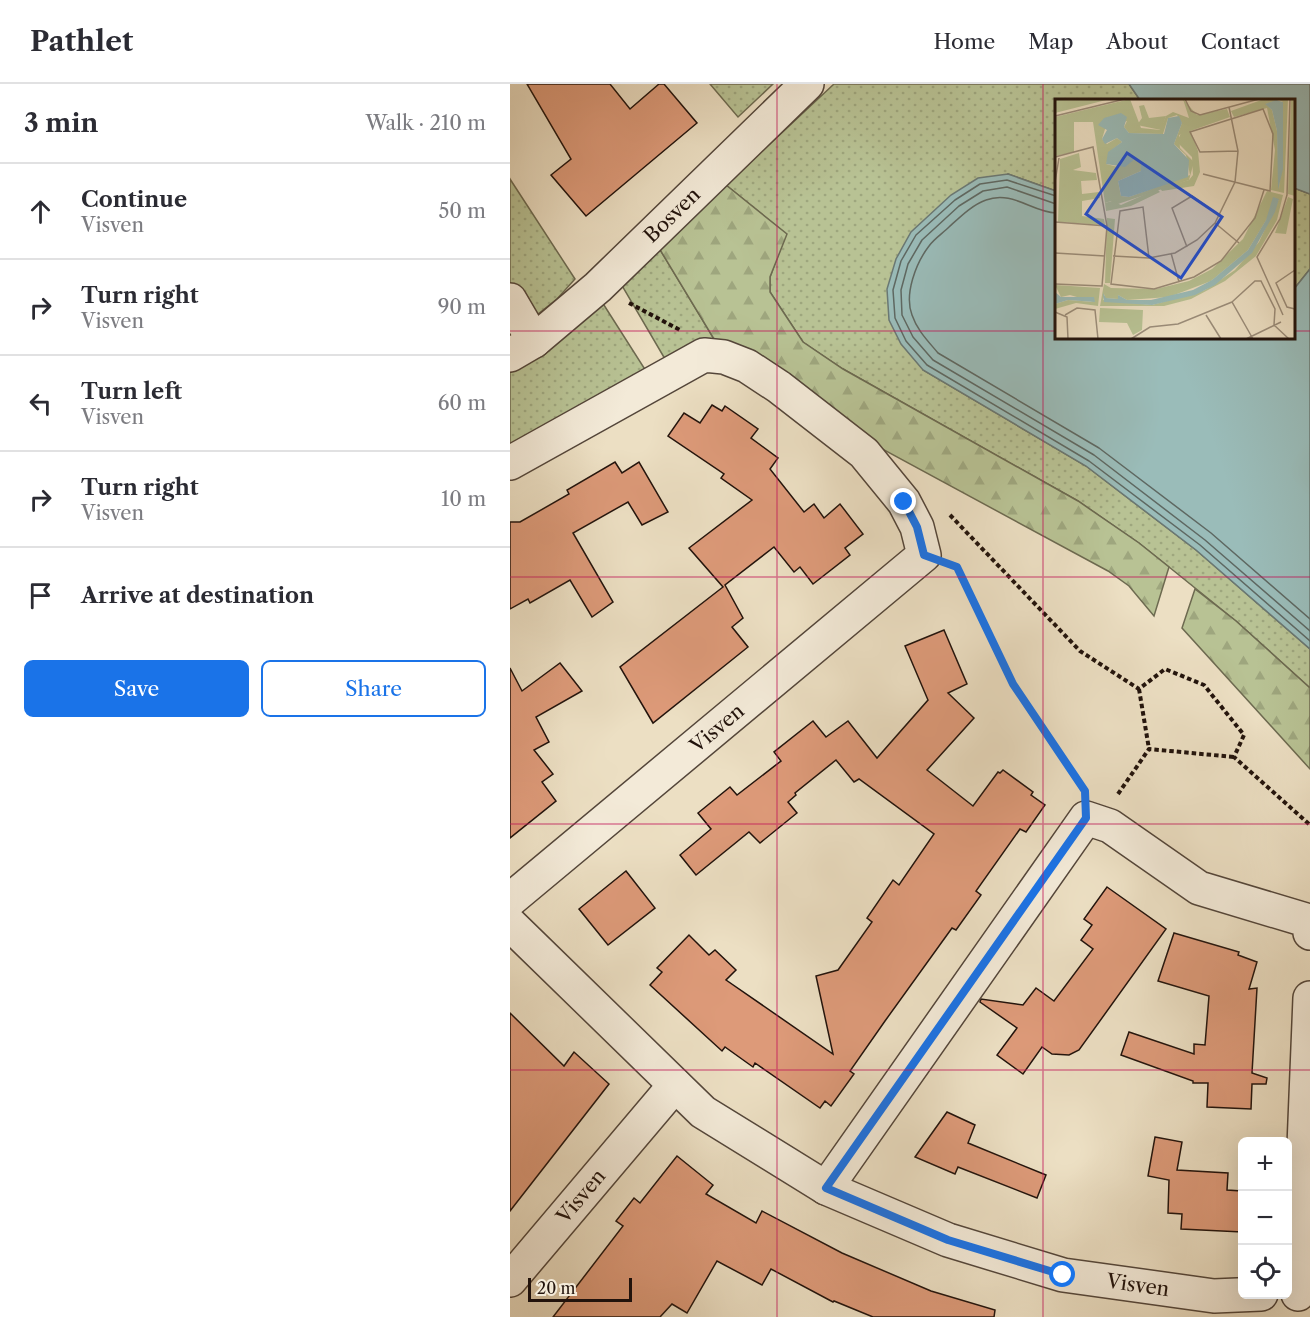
<!DOCTYPE html>
<meta charset="utf-8">
<style>
:root{--surface:#fff;--page:#f7f7f7;--text:#2b2b33;--muted:#7c7c81;--line:#e1e1e2;--accent:#1a73e8}
body{margin:0;font-family:"Libre Caslon Text",serif;background:var(--page);color:var(--text)}
.controls{position:absolute;right:18px;bottom:18px;display:grid;overflow:hidden;border-radius:9px;box-shadow:0 6px 24px #0002}
.controls button{width:54px;height:54px;display:grid;place-items:center;padding:0;border:0;border-bottom:2px solid var(--line);background:var(--surface);color:var(--text);font:30px sans-serif}
.scale{position:absolute;left:18px;bottom:15px;width:104px;box-sizing:border-box;padding-left:6px;border:3px solid #22130c;border-top:0;font-size:16px;line-height:21px;white-space:nowrap;color:#22130c;-webkit-text-stroke:4px #f3ead8;paint-order:stroke}
.stop{position:absolute;width:18px;height:18px;margin:-14px;border:4px solid #1a73e8;border-radius:50%;background:#fff}
.stop.end{background:#1a73e8;border-color:#fff;box-shadow:0 2px 6px #0008}
.list{margin:0;padding:0;list-style:none}
h2{display:flex;justify-content:space-between;align-items:center;height:78px;margin:0;padding:0 24px;font-size:26px}
h2 small{font-size:20px;font-weight:400;color:var(--muted)}
.list li{display:grid;grid-template-columns:39px 1fr auto;gap:18px;align-items:center;box-sizing:border-box;height:96px;padding:0 24px;border-top:2px solid var(--line)}
.list b{display:block;font-size:22px;white-space:nowrap}
.list p{margin:0;font-size:20px;white-space:nowrap;color:var(--muted)}
.list em{font-size:20px;font-style:normal;color:var(--muted)}
.actions{display:flex;gap:12px;padding:18px 24px}
.actions a{flex:1;padding:14px 0;border:2px solid var(--accent);border-radius:9px;text-align:center;font-size:21px;color:var(--accent)}
.actions .main{background:var(--accent);color:#fff}
.icon{flex:none;width:33px;height:33px;fill:none;stroke:currentColor;stroke-width:2;stroke-linecap:round;stroke-linejoin:round}
.map{position:relative;flex:none;width:800px;height:1233px;overflow:hidden}
header{display:flex;align-items:center;gap:36px;box-sizing:border-box;height:84px;padding:0 30px;background:var(--surface);border-bottom:2px solid var(--line)}
header strong{font-size:28px}
nav{display:flex;gap:33px;margin-inline-start:auto;font-size:21px}
main{display:flex}
aside{flex:1;background:var(--surface)}
.map>svg:first-child{display:block}
.grass{fill:url(#grass-dots);stroke:#6d6a50;stroke-width:1.5}
.forest{fill:url(#forest-firs);stroke:#6d6a50;stroke-width:1.5}
.water{fill:#9abcb9;stroke:#6a7874;stroke-width:1.5}
.lines{fill:none;stroke-linecap:round;stroke-linejoin:round}
.shore{stroke:#5e6862;stroke-width:1.5}
.building{fill:#dd9a79;stroke:#22130c;stroke-width:1.5}
.minor-casing{stroke:#54463a;stroke-width:36}
.path{stroke:#22130c;stroke-width:4;stroke-dasharray:4.5 3;stroke-linecap:butt}
.minor{stroke:#f3ead8;stroke-width:33}
.route{stroke:#1a73e8;stroke-width:8}
.grid{fill:none;stroke:#c2185b;stroke-width:1.5;stroke-opacity:0.55}
.labels{text-anchor:middle;dominant-baseline:central;stroke-width:4.5;stroke-linejoin:round;paint-order:stroke}
.street-label{font-size:20px;fill:#22130c;stroke:#f3ead8}
.inset-road{fill:none;stroke:#9b8d7a;stroke-width:1.5}
.view{fill:#1d4ed8;fill-opacity:0.15;stroke:#1d4ed8;stroke-width:3}
.inset-edge{fill:none;stroke:#22130c;stroke-width:3}
</style>
<header>
<strong>Pathlet</strong>
<nav><a>Home</a><a>Map</a><a>About</a><a>Contact</a></nav>
</header>
<main>
<aside>
<h2>3 min<small>Walk · 210 m</small></h2>
<ul class="list">
<li><svg class="icon" aria-label="ahead" viewBox="0 0 24 24"><path d="M12 20V5M6 11l6-6 6 6"/></svg><div><b>Continue</b><p>Visven</p></div><em>50 m</em></li>
<li><svg class="icon" aria-label="right" viewBox="0 0 24 24"><path d="M7 20v-9h11M14 6l5 5-5 5"/></svg><div><b>Turn right</b><p>Visven</p></div><em>90 m</em></li>
<li><svg class="icon" aria-label="left" viewBox="0 0 24 24"><path d="M17 20v-9H6M10 6l-5 5 5 5"/></svg><div><b>Turn left</b><p>Visven</p></div><em>60 m</em></li>
<li><svg class="icon" aria-label="right" viewBox="0 0 24 24"><path d="M7 20v-9h11M14 6l5 5-5 5"/></svg><div><b>Turn right</b><p>Visven</p></div><em>10 m</em></li>
<li><svg class="icon" aria-label="arrive" viewBox="0 0 24 24"><path d="M6 21V4h12l-3 4 3 4H6"/></svg><div><b>Arrive at destination</b></div></li>
</ul>
<div class="actions"><a class="main">Save</a><a>Share</a></div>
</aside>
<div class="map">
<svg width="800" height="1233" viewBox="0 0 800 1233">
<defs>
<pattern id="grass-dots" width="8" height="8" patternUnits="userSpaceOnUse" patternTransform="scale(1.5)"><rect width="8" height="8" fill="#b8c294"/><path d="M2 2h.1M6 6h.1" fill="none" stroke="#9ea67e" stroke-width="1.8" stroke-linecap="round"/></pattern>
<pattern id="forest-firs" width="22" height="20" patternUnits="userSpaceOnUse" patternTransform="scale(1.5)"><rect width="22" height="20" fill="#b8c294"/><path d="M5 1l3.5 6h-7zM16 11l3.5 6h-7z" fill="#9ea67e"/></pattern>
</defs>
<rect width="100%" height="100%" fill="#ecdfc3"/>
<filter id="stains"><feTurbulence type="fractalNoise" baseFrequency=".00333" numOctaves="4"/><feColorMatrix values="0 0 0 0 .2 0 0 0 0 .09 0 0 0 0 .02 0 0 0 .5 -.17"/></filter>
<radialGradient id="worn" r=".72"><stop offset=".6" stop-color="#630" stop-opacity="0"/><stop offset="1" stop-color="#630" stop-opacity=".3"/></radialGradient>
<g class="grass">
<polygon points="200,0 263,0 228,33"/>
<polygon points="324,0 619,0 630,16 546,16 546,107 498,90 413,286 576,382 686,466 800,565 800,604 726,537 659,483 629,459 568,417 333,285 293,258 260,208 260,193 276,150 216,101"/>
<polygon points="0,95 65,195 47,215 23,234 0,203"/>
<polygon points="784,104 800,110 800,185 784,205"/>
<polygon points="149,164 207,260 155,275 111,200"/>
<polygon points="92,218 136,287 0,365 0,284"/>
</g>
<g class="forest">
<polygon points="216,101 277,150 260,193 260,208 293,258 333,285 568,417 629,459 659,483 644,532 619,502 598,487 350,353 281,291 222,260 207,260 149,164"/>
<polygon points="685,505 726,537 800,604 800,685 672,544"/>
</g>
<g class="water">
<polygon points="619,0 800,0 800,110 784,104 784,16 630,16"/>
<polygon points="498,90 546,107 546,254 784,254 784,205 800,185 800,565 686,466 576,382 413,286 391,260 379,236 377,205 386,175 401,148 441,111 468,94"/>
</g>
<g class="lines">
<g class="shore">
<polyline points="546,112 497,96 470,100 445,116 406,151 391,177 383,206 385,234 396,257 417,281 579,377 690,461 800,557"/>
<polyline points="546,120 497,103 473,107 449,122 412,156 398,180 391,206 392,231 403,253 423,276 584,371 695,456 800,547"/>
<path d="M546,129C522,128 502,106 476,116C462,121 450,133 439,143C433,149 424,155 419,162C406,179 394,210 402,231C407,246 418,257 428,269L589,364L701,449L800,535"/>
</g>
</g>
<g class="building">
<polygon points="17,0 100,0 120,25 149,0 154,0 187,39 76,132 41,91 61,75"/>
<polygon points="202,321 212,327 215,322 248,345 241,354 268,374 260,385 294,428 304,420 314,434 330,420 353,450 335,464 340,471 303,500 290,483 284,488 264,463 215,501 233,534 222,543 238,563 143,639 110,583 213,503 179,464 242,416 211,394 214,390 158,352 174,329 190,339"/>
<polygon points="105,378 112,389 129,378 158,428 132,441 118,418 63,449 103,518 82,533 60,496 20,519 18,515 0,525 0,438 10,438 59,410 57,406"/>
<polygon points="434,546 457,600 438,609 464,634 417,686 463,722 488,688 490,689 493,686 523,708 521,711 535,721 516,748 510,745 466,807 471,811 446,846 442,844 375,937 340,987 344,990 321,1022 315,1017 310,1024 245,979 243,983 215,963 212,967 140,901 152,888 147,884 179,851 199,871 205,866 226,886 216,896 323,970 306,892 328,886 362,838 357,834 383,796 389,801 424,750 349,695 344,698 326,676 285,709 286,711 278,718 287,729 250,759 239,748 186,791 170,771 201,745 188,729 220,703 227,711 271,677 264,668 303,637 316,653 338,637 367,674 418,616 395,562"/>
<polygon points="50,579 72,607 26,633 39,658 24,666 43,690 32,698 46,717 0,754 0,584 12,607"/>
<polygon points="116,787 145,824 98,861 69,825"/>
<polygon points="597,803 656,845 569,966 559,971 542,970 532,963 513,990 487,971 507,944 470,918 471,915 513,921 526,904 544,917 583,865 571,856 582,841 574,835"/>
<polygon points="664,849 729,868 728,871 747,878 739,905 747,904 742,989 757,994 756,1000 742,1000 741,1025 697,1023 698,999 683,999 683,997 611,971 619,948 684,970 684,960 695,961 699,912 648,897"/>
<polygon points="0,929 54,982 64,968 99,1000 0,1127"/>
<polygon points="437,1028 465,1041 458,1059 536,1091 527,1114 448,1083 445,1090 405,1073"/>
<polygon points="645,1053 672,1058 667,1086 718,1089 717,1106 732,1107 732,1148 671,1145 672,1130 658,1129 659,1096 638,1092"/>
<polygon points="167,1072 203,1101 196,1110 246,1139 252,1127 332,1169 421,1207 485,1226 484,1233 363,1233 324,1217 323,1218 261,1185 252,1201 207,1177 177,1229 162,1220 150,1233 43,1233 113,1142 106,1137 124,1114 130,1119"/>
</g>
<g class="lines">
<g class="minor-casing">
<g id="minor">
<polyline points="0,216 24,257"/>
<polyline points="0,271 24,257 88,203 297,0"/>
<polyline points="0,379 194,271 214,273 237,282 269,303 354,369 394,418 407,443 414,471 0,816"/>
<polyline points="0,840 193,1028 316,1104 438,1156 553,1191 704,1212 751,1210"/>
<polyline points="316,1104 576,734 600,742 689,804 799,837 800,849"/>
<polyline points="0,1196 165,1001"/>
<polyline points="788,1210 800,914"/>
</g>
</g>
<g class="path">
<polyline points="119,219 170,246"/>
<polyline points="440,431 570,567 629,605 655,585 694,601 734,651 724,673 800,741"/>
<polyline points="446,482 503,600 571,701"/>
<polyline points="629,605 639,665"/>
<polyline points="608,710 639,665 724,673"/>
</g>
<use href="#minor" class="minor"/>
</g>
<g class="lines">
<polyline class="route" points="394,418 407,443 414,471 447,483 503,600 575,707 576,734 316,1104 438,1156 553,1191"/>
</g>
<path class="grid" d="M267,0V1233M533,0V1233M0,247H546M784,247H800M0,493H800M0,740H800M0,986H800"/>
<g class="labels">
<g class="street-label">
<text transform="translate(162 131) rotate(-44)">Bosven</text>
<text transform="translate(207 644) rotate(-40)">Visven</text>
<text transform="translate(71 1112) rotate(-50)">Visven</text>
<text transform="translate(628 1201) rotate(8)">Visven</text>
</g>
</g>
<g transform="translate(545 15)">
<rect width="240" height="240" fill="#ecdfc3"/>
<path d="M0,0H55L0,14ZM75,0L86,29L105,31L111,17L118,13L134,19L128,0L142,16L172,10L175,18L124,36L125,49L139,63L134,81L60,106L56,102L50,104L38,23H19V53L0,57V18ZM122,16L127,24L119,45L131,56L135,76L74,98L66,97L63,82L86,72L87,65L83,59L63,68L51,65L58,50L67,43L62,39L52,45L47,40L50,30L72,22L69,28L74,34L108,35L113,19ZM209,0H233L229,94L216,91L220,51L212,9L179,18L176,12ZM224,1L228,3L224,91L222,32L217,11L211,5ZM236,0H240V97L233,95ZM24,54L26,68L18,71L41,74L42,81L26,82L27,95L44,93L45,99L27,102V117L49,120L50,126L3,123L5,60ZM212,92L228,96L222,121L201,157L170,182L136,200L109,207H45L49,185L56,189L101,190L134,182L157,170L188,140ZM224,100L204,143L180,171L150,191L97,206L48,201L50,195V199L63,200V196L72,201L114,198L156,182L193,151ZM233,98L238,100L231,135L220,134ZM52,119L60,120L55,184H50ZM0,186L45,189L43,207L21,204L0,210V205L13,201L39,203L15,196L6,198ZM45,209L88,211L87,231L78,236L72,224L44,223Z" fill="#b8c294" fill-rule="evenodd"/>
<path d="M89,6L94,19L111,17L106,31L82,26L87,19L84,7ZM135,30L143,52L145,73L139,87L107,92L105,89L134,81L138,76L137,58L122,43L127,32ZM102,90L105,93L76,107L51,112L50,104L57,102L66,106Z" fill="#b8c294"/>
<path d="M221,1L228,3V70L223,91L222,32L217,11L210,5ZM66,14L72,18L69,28L74,34L109,35L113,19L124,17L127,24L119,45L134,61L133,78L74,98L66,97L63,82L86,72V62L81,59L70,68L51,65L53,53L67,43L62,39L50,45L47,40L52,31L43,26L49,19ZM218,98L224,100L220,113L197,154L160,186L140,196L97,206L49,203L48,194L51,199L63,200V196L72,201H96L138,191L157,181L193,151L211,121ZM0,193L6,198H39L40,203L13,201L0,205Z" fill="#9abcb9"/>
<path class="inset-road" d="M130,0L136,12L145,16L204,0M0,17L70,0M0,58L38,48L52,127L47,187L0,185M148,75L215,92L218,35L208,10L135,33L145,53L183,52M0,83L4,59M0,123L52,127M160,124L184,144M132,148L117,109L137,97L165,117M0,154L50,157M116,154L124,183M58,157L94,159L120,154L142,141L160,124L180,83L183,52L174,8M94,159L88,108L65,112L56,185L99,190L139,178L166,162L200,119L209,91M240,171L221,184L232,208L240,210M177,203L200,182H206L220,210L219,226L234,240M0,213L12,218L13,240M10,216L22,209L40,211L43,240M151,216L166,240M228,216L202,158L225,120L232,96L235,0M76,240L95,228L123,225L177,203L198,240M191,240L226,223"/>
<path class="view" d="M72,54L167,118L126,179L31,115Z"/>
<rect width="240" height="240" class="inset-edge"/>
</g>
<rect width="100%" height="100%" filter="url(#stains)"/>
<rect width="100%" height="100%" fill="url(#worn)"/>
</svg>
<div class="controls">
<button>+</button>
<button>−</button>
<button><svg class="icon" aria-label="locate" viewBox="0 0 24 24"><circle cx="12" cy="12" r="6"/><path d="M12 2v4M12 18v4M2 12h4M18 12h4"/></svg></button>
</div>
<div class="scale">20 m</div>
<div class="stop" style="left:553px;top:1191px"></div>
<div class="stop end" style="left:394px;top:418px"></div>
</div>
</main>
